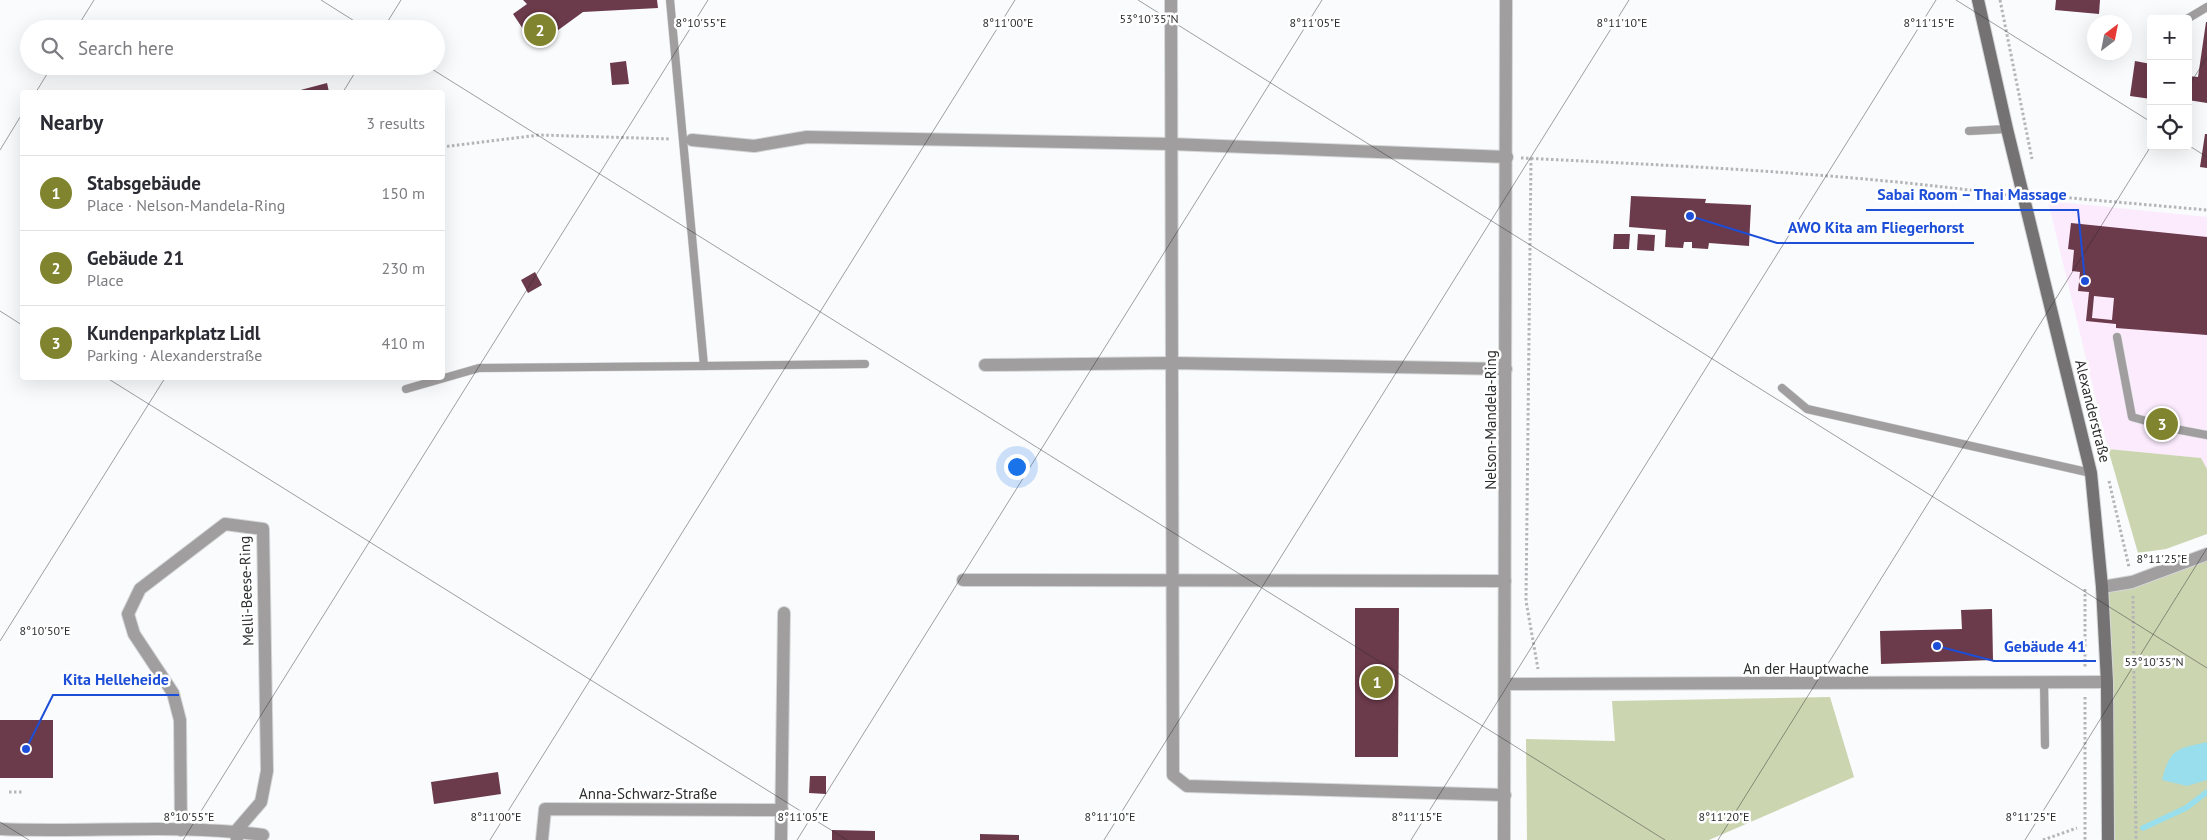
<!DOCTYPE html>
<meta charset="utf-8">
<style>
:root{--surface:#fff;--page:#f7f7f7;--text:#2b2b33;--muted:#7c7c81;--line:#e1e1e2;--accent:#81842f}
body{margin:0;font-family:"PT Sans",sans-serif;background:var(--page);color:var(--text)}
.controls{position:absolute;right:15px;top:15px;display:grid;overflow:hidden;border-radius:5px;box-shadow:0 5px 20px #0002}
.controls button{width:45px;height:45px;display:grid;place-items:center;padding:0;border:0;border-bottom:1px solid var(--line);background:var(--surface);color:var(--text);font:25px sans-serif}
.compass{position:absolute;left:2087px;top:15px;width:45px;height:45px;border-radius:50%;background:var(--surface);box-shadow:0 5px 20px #0002;rotate:32deg}
.you{position:absolute;left:1016px;top:466px;width:18px;height:18px;margin:-12px;border:4px solid #fff;border-radius:50%;background:#1a73e8;box-shadow:0 0 0 8px #1a73e833}
.badge{display:grid;place-items:center;width:32px;height:32px;border-radius:50%;background:var(--accent);color:#fff;font-size:16px;font-weight:700}
.pin{position:absolute;translate:-50% -50%;border:2px solid #fff;box-shadow:0 1px 5px #0006}
.list{margin:0;padding:0;list-style:none}
h2{display:flex;justify-content:space-between;align-items:center;height:65px;margin:0;padding:0 20px;font-size:21px}
h2 small{font-size:16px;font-weight:400;color:var(--muted)}
.list li{display:grid;grid-template-columns:32px 1fr auto;gap:15px;align-items:center;box-sizing:border-box;height:75px;padding:0 20px;border-top:1px solid var(--line)}
.list b{display:block;font-size:19px;white-space:nowrap}
.list p{margin:0;font-size:16px;white-space:nowrap;color:var(--muted)}
.list em{font-size:16px;font-style:normal;color:var(--muted)}
.icon{flex:none;width:28px;height:28px;fill:none;stroke:currentColor;stroke-width:2;stroke-linecap:round;stroke-linejoin:round}
.map{position:relative;flex:none;width:2207px;height:840px;overflow:hidden}
.search{position:absolute;background:var(--surface);box-shadow:0 5px 20px #0002;left:20px;top:20px;width:425px;height:55px;display:flex;align-items:center;gap:12px;box-sizing:border-box;padding:0 18px;border-radius:28px;color:var(--muted);font-size:19px}
.panel{position:absolute;background:var(--surface);box-shadow:0 5px 20px #0002;left:20px;top:90px;width:425px;height:290px;border-radius:5px}
.map>svg:first-child{display:block}
.commercial{fill:#fbebfd}
.green{fill:#cbd5b0}
.water{fill:#98deec}
.lines{fill:none;stroke-linecap:round;stroke-linejoin:round}
.stream{stroke:#98deec;stroke-width:5.5}
.building{fill:#6b3a4b;fill-rule:evenodd}
.service-casing{stroke:#d4d6d8;stroke-width:9}
.minor-casing{stroke:#d4d6d8;stroke-width:14}
.secondary-casing{stroke:#d4d6d8;stroke-width:14}
.path{stroke:#b4b5b7;stroke-width:3;stroke-dasharray:2.5 2.5;stroke-linecap:butt}
.service{stroke:#a09e9e;stroke-width:8}
.minor{stroke:#a09e9e;stroke-width:12}
.secondary{stroke:#747272;stroke-width:12}
.ticks{fill:none;stroke:#2c2d2e;stroke-width:1;stroke-opacity:0.45}
.labels{text-anchor:middle;dominant-baseline:central;stroke-width:5;stroke-linejoin:round;paint-order:stroke}
.street-label{font-size:15px;fill:#2c2d2e;stroke:#fff}
.ticks-label{font-size:12px;text-anchor:middle;fill:#2c2d2e;stroke:#fff;stroke-width:5;stroke-linejoin:round;paint-order:stroke}
.leader{fill:none;stroke:#1d4ed8;stroke-width:2}
.callout-dot{fill:#1d4ed8;stroke:#fff;stroke-width:2}
.callout-label{font-size:16px;text-anchor:middle;font-weight:bold;fill:#1d4ed8;stroke:#fff;stroke-width:5;stroke-linejoin:round;paint-order:stroke}
</style>
<div class="map">
<svg width="2207" height="840" viewBox="0 0 2207 840">
<rect width="100%" height="100%" fill="#f9fbfd"/>
<polygon class="commercial" points="2048,201 2207,217 2207,469 2201,458 2108,449"/>
<g class="green">
<polygon points="2108,449 2201,458 2207,469 2207,534 2166,549 2138,553"/>
<polygon points="2207,554 2207,840 2112,840 2102,587"/>
<polygon points="1830,697 1854,777 1709,840 1527,840 1526,739 1615,741 1612,701"/>
</g>
<path class="water" d="M2207,742V780L2187,786L2162,780C2170,748 2177,749 2207,742Z"/>
<g class="lines">
<polyline class="stream" points="2143,828 2186,808 2207,792"/>
</g>
<g class="building">
<polygon points="523,0 657,0 658,8 583,12 535,47 513,14 527,4"/>
<polygon points="2056,0 2100,0 2099,14 2055,10"/>
<polygon points="2206,22 2207,22 2207,103 2188,100 2188,76 2198,77"/>
<polygon points="626,61 629,84 612,85 610,63"/>
<polygon points="2135,61 2151,64 2151,99 2130,96"/>
<polygon points="327,83 329,92 293,92"/>
<polygon points="2205,134 2207,134 2207,168 2200,167"/>
<polygon points="1631,196 1706,199 1705,203 1751,205 1749,246 1709,243 1708,249 1692,248 1692,242 1684,242 1683,248 1665,247 1666,230 1629,227"/>
<path d="M2071,223L2207,237V335L2116,328V324L2086,321L2089,292L2078,291L2080,272L2072,271L2074,250L2068,249ZM2094,296L2114,298L2112,320L2092,318Z"/>
<polygon points="1614,234 1630,234 1629,249 1613,249"/>
<polygon points="1638,234 1655,235 1654,251 1637,250"/>
<polygon points="535,272 542,285 528,293 521,280"/>
<polygon points="1355,608 1399,608 1398,757 1355,757"/>
<polygon points="1992,609 1993,660 1881,664 1880,631 1962,629 1961,610"/>
<rect x="0" y="720" width="53" height="58"/>
<polygon points="498,772 501,794 434,804 431,782"/>
<polygon points="810,776 826,776 826,794 809,793"/>
<polygon points="832,830 875,831 875,840 832,840"/>
<polygon points="980,834 1019,835 1019,840 980,840"/>
</g>
<g class="lines">
<g class="service-casing">
<g id="service">
<polyline points="670,0 704,366 865,364"/>
<polyline points="2187,19 2207,7"/>
<polyline points="1969,131 2007,129"/>
<polyline points="2117,337 2132,417 2175,429 2207,435"/>
<polyline points="1782,388 1807,409 2091,473"/>
<polyline points="406,389 479,368 704,366"/>
<polyline points="2044,682 2045,745"/>
</g>
</g>
<g class="minor-casing">
<g id="minor">
<polyline points="1171,0 1173,775 1187,786 1505,795"/>
<polyline points="692,140 754,146 807,137 1171,144 1507,157"/>
<polyline points="985,365 1172,363 1506,369"/>
<polyline points="963,580 1505,581"/>
<polyline points="2102,587 2132,582 2207,554"/>
<polyline points="1505,684 2107,682"/>
<path d="M0,829C87,833 177,823 263,835"/>
<polyline points="181,830 180,720 173,693 134,634 128,614 140,589 225,524 263,529 267,771 261,802 236,831 237,840"/>
<polyline points="542,840 545,809 782,810"/>
<polyline points="781,840 784,613"/>
<polyline points="1504,840 1506,0"/>
</g>
</g>
<g class="secondary-casing">
<polyline id="secondary" points="1978,0 2007,129 2091,473 2102,587 2107,682 2108,840"/>
</g>
<g class="path">
<polyline points="2000,0 2032,159"/>
<polyline points="442,147 539,135 671,139"/>
<path d="M1521,158C1684,166 1847,173 2008,195"/>
<polyline points="1531,158 1526,601 1538,669"/>
<polyline points="2041,201 2048,196 2207,210"/>
<polyline points="2109,481 2129,567"/>
<polyline points="2085,589 2085,668"/>
<polyline points="2133,596 2136,840"/>
<polyline points="2085,697 2085,840"/>
<polyline points="9,792 22,792"/>
<polyline points="2043,840 2077,828"/>
</g>
<use href="#service" class="service"/>
<use href="#minor" class="minor"/>
<use href="#secondary" class="secondary"/>
</g>
<path class="ticks" d="M321,0L367,29M1138,0L2207,668M1956,0L2151,122M76,29L94,0M383,29L401,0M427,66L1665,840M2188,87L2207,57M36,92L52,66M343,92L359,66M2188,145L2207,157M0,150L22,114M0,311L22,325M107,378L847,840M0,641L165,378M0,822L29,840M183,840L708,0M490,840L1015,0M797,840L1322,0M1104,840L1629,0M1411,840L1936,0M1718,840L2151,146M2025,840L2207,548"/>
<g class="labels">
<g class="street-label">
<text transform="translate(2093 411) rotate(76)">Alexanderstraße</text>
<text transform="translate(1490 420) rotate(-90)">Nelson-Mandela-Ring</text>
<text transform="translate(246 591) rotate(-92)">Melli-Beese-Ring</text>
<text x="1806" y="668">An der Hauptwache</text>
<text x="648" y="793">Anna-Schwarz-Straße</text>
</g>
</g>
<g class="ticks-label">
<text x="1149" y="23">53°10'35"N</text>
<text x="701" y="27">8°10'55"E</text>
<text x="1008" y="27">8°11'00"E</text>
<text x="1315" y="27">8°11'05"E</text>
<text x="1622" y="27">8°11'10"E</text>
<text x="1929" y="27">8°11'15"E</text>
<text x="2162" y="563">8°11'25"E</text>
<text x="45" y="635">8°10'50"E</text>
<text x="2154" y="666">53°10'35"N</text>
<text x="189" y="821">8°10'55"E</text>
<text x="496" y="821">8°11'00"E</text>
<text x="803" y="821">8°11'05"E</text>
<text x="1110" y="821">8°11'10"E</text>
<text x="1417" y="821">8°11'15"E</text>
<text x="1724" y="821">8°11'20"E</text>
<text x="2031" y="821">8°11'25"E</text>
</g>
<path class="leader" d="M2085 281L2078 210H1866M1690 216L1777 243H1974M1937 646L1994 661H2096M26 749L53 695H179"/>
<g class="callout-dot">
<circle cx="2085" cy="281" r="5"/>
<circle cx="1690" cy="216" r="5"/>
<circle cx="1937" cy="646" r="5"/>
<circle cx="26" cy="749" r="5"/>
</g>
<g class="callout-label">
<text x="1972" y="200">Sabai Room – Thai Massage</text>
<text x="1876" y="233">AWO Kita am Fliegerhorst</text>
<text x="2045" y="652">Gebäude 41</text>
<text x="116" y="685">Kita Helleheide</text>
</g>
</svg>
<div class="controls">
<button>+</button>
<button>−</button>
<button><svg class="icon" aria-label="locate" viewBox="0 0 24 24"><circle cx="12" cy="12" r="6"/><path d="M12 2v4M12 18v4M2 12h4M18 12h4"/></svg></button>
</div>
<svg class="compass" viewBox="-18 -18 36 36"><path d="M0-13l5 13h-10z" fill="#e53935"/><path d="M0 13l5-13h-10z" fill="#7c7c81"/></svg>
<div class="you"></div>
<div class="pin badge" style="left:1377px;top:682px">1</div>
<div class="pin badge" style="left:540px;top:30px">2</div>
<div class="pin badge" style="left:2162px;top:424px">3</div>
<div class="search"><svg class="icon" aria-label="search" viewBox="0 0 24 24"><circle cx="10" cy="10" r="6"/><path d="M15 15l6 6"/></svg>Search here</div>
<section class="panel">
<h2>Nearby<small>3 results</small></h2>
<ul class="list">
<li><span class="badge">1</span><div><b>Stabsgebäude</b><p>Place · Nelson-Mandela-Ring</p></div><em>150 m</em></li>
<li><span class="badge">2</span><div><b>Gebäude 21</b><p>Place</p></div><em>230 m</em></li>
<li><span class="badge">3</span><div><b>Kundenparkplatz Lidl</b><p>Parking · Alexanderstraße</p></div><em>410 m</em></li>
</ul>
</section>
</div>
